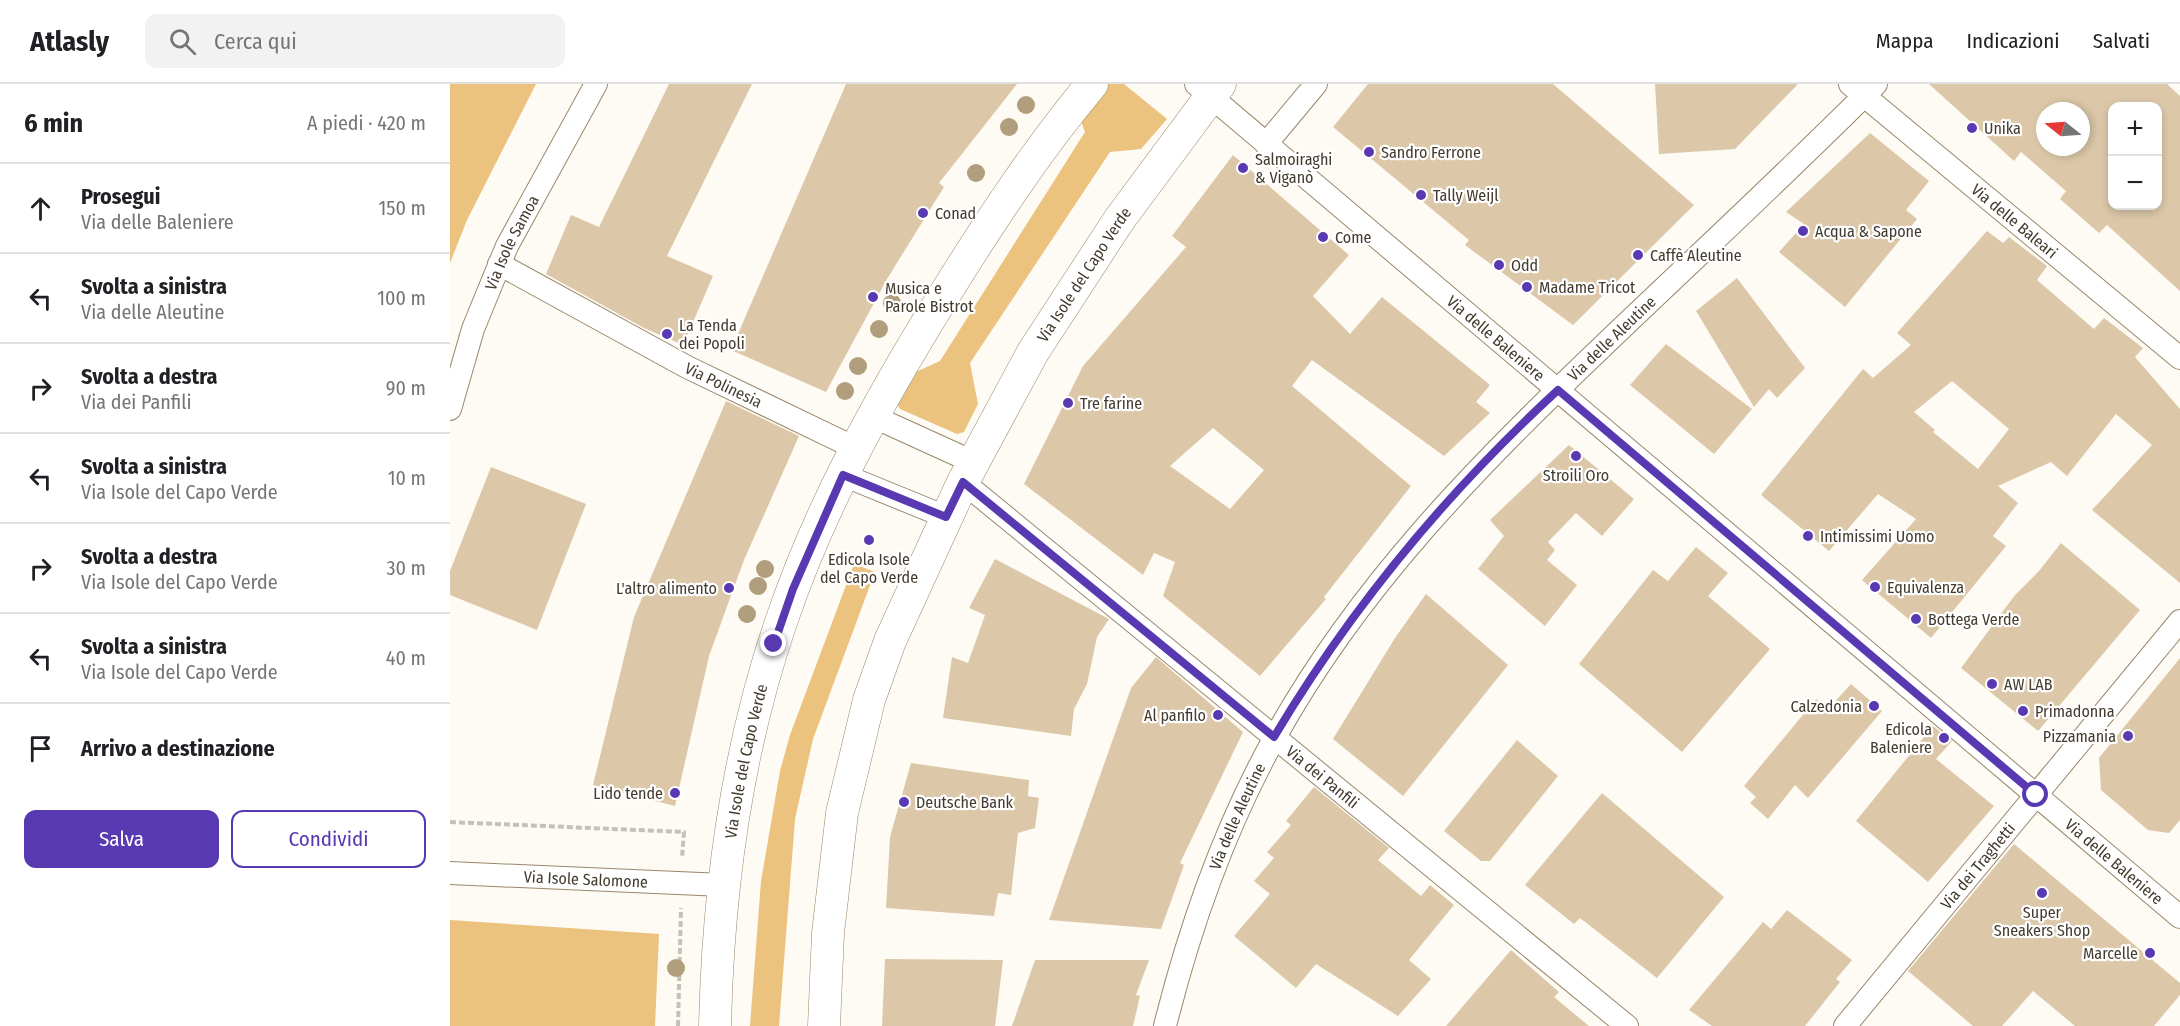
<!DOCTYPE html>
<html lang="it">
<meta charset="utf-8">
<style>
:root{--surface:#fff;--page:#f2f2f2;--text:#202124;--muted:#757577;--line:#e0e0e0;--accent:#5839b1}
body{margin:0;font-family:"Fira Sans Condensed",sans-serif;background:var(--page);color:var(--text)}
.controls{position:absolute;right:18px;top:18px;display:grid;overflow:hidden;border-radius:12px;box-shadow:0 3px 9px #0003}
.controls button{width:54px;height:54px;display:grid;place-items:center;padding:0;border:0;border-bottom:2px solid var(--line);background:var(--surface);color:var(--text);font:30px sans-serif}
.compass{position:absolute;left:1586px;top:18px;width:54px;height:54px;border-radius:50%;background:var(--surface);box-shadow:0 3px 9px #0003;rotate:287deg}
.stop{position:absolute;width:18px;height:18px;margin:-14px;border:4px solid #5839b1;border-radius:50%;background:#fff}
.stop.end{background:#5839b1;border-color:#fff;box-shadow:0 2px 6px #0008}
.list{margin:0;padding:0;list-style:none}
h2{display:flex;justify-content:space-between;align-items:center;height:78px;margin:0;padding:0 24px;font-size:26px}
h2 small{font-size:20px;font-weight:400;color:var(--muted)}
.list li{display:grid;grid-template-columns:39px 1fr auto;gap:18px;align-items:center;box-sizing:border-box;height:90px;padding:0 24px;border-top:2px solid var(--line)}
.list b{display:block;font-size:22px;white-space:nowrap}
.list p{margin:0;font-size:20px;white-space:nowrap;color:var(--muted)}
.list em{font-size:20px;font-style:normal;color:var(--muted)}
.actions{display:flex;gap:12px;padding:18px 24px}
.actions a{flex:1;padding:14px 0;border:2px solid var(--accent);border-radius:12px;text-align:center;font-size:21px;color:var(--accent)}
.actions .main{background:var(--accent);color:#fff}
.icon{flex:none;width:33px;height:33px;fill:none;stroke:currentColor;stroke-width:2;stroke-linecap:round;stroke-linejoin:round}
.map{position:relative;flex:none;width:1730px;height:942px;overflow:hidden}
header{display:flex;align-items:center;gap:36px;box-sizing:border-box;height:84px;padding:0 30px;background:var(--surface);border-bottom:2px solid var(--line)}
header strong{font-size:28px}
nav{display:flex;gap:33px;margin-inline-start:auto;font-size:21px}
.search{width:420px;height:54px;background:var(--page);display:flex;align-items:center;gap:15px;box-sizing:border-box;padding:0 21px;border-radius:12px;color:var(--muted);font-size:22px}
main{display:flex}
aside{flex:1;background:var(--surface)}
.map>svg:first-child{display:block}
.green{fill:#ebc27e}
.building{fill:#dcc8a9;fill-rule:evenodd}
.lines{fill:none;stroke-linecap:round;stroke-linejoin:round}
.street-casing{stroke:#99876a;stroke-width:24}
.secondary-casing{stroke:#99876a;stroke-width:33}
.path{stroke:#c6c1b8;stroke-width:4;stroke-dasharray:6 3;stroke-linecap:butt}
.street{stroke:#fff;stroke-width:22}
.secondary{stroke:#fff;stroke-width:32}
.tree{fill:#b09e7c}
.route{stroke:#5839b1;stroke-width:8}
.poi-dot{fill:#5839b1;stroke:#fff;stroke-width:2}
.labels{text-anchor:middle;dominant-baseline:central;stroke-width:4.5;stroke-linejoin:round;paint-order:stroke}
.poi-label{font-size:16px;fill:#433b2e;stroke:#fff;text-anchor:start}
.street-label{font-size:16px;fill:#433b2e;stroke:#fff}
</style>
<header>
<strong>Atlasly</strong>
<div class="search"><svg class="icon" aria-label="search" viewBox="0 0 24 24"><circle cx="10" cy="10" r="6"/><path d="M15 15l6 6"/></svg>Cerca qui</div>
<nav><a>Mappa</a><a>Indicazioni</a><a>Salvati</a></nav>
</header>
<main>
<aside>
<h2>6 min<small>A piedi · 420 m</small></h2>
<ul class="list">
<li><svg class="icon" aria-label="ahead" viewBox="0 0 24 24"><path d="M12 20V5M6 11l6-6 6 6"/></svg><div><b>Prosegui</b><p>Via delle Baleniere</p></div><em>150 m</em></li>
<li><svg class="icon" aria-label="left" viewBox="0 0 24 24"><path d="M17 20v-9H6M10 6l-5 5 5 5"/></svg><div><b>Svolta a sinistra</b><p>Via delle Aleutine</p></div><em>100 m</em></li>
<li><svg class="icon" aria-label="right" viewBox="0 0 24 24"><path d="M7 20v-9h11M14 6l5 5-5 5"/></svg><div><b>Svolta a destra</b><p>Via dei Panfili</p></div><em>90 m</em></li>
<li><svg class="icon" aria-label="left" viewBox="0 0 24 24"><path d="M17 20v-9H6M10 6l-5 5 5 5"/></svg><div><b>Svolta a sinistra</b><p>Via Isole del Capo Verde</p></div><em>10 m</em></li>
<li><svg class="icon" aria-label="right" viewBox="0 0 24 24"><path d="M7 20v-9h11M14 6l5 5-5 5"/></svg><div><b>Svolta a destra</b><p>Via Isole del Capo Verde</p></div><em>30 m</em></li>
<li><svg class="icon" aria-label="left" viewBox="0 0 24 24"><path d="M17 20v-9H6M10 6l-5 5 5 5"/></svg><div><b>Svolta a sinistra</b><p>Via Isole del Capo Verde</p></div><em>40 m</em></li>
<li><svg class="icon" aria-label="arrive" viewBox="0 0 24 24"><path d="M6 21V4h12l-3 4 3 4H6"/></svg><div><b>Arrivo a destinazione</b></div></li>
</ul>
<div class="actions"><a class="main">Salva</a><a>Condividi</a></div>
</aside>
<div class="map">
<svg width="1730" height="942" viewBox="0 0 1730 942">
<rect width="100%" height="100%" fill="#fefaf4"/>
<g class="green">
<polygon points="0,0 86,0 17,136 0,179"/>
<polygon points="653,0 674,0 717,35 691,65 660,68 520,279 528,320 514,348 507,350 450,325 446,318 459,291 490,277 635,48 628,29"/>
<polygon points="404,480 425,488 363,655 345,735 329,942 300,942 311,797 330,687 340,651"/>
<polygon points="0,836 209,850 205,942 0,942"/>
</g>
<g class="building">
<polygon points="219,0 302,0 217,172 263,192 233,261 194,244 96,190 121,131 149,143"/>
<polygon points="396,0 567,0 489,99 494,103 437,195 376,308 281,266"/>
<polygon points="918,0 1103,0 1244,121 1123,241 1015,161 1019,156 883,43"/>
<polygon points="1205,0 1348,0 1285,65 1209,70"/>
<path d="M1479,0H1717L1730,12V207L1657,141L1649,149L1610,115L1616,107L1571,68L1564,77ZM1662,22H1707V122H1662ZM1595,27H1631V63H1595Z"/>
<polygon points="1420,49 1479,97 1456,126 1467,135 1395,223 1329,168 1354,140 1336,128"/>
<path d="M783,71L899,171L863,212L900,250L932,213L1040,301L1026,318L1040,329L994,372L862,276L842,302L961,402L874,513L876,515L810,592L713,512L725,478L704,469L693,491L574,400L633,282L736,163L722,152ZM763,344L814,386L780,425L720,382Z"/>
<path d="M1537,147L1553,159L1559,153L1597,182L1587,196L1644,245L1654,234L1693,264L1685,273L1730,325V499L1642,426L1702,361L1666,330L1617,392L1601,378L1548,402L1568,419L1543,452L1556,462L1481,554L1412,496L1466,435L1428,410L1379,467L1311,411L1413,285L1423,294L1461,261L1447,249ZM1502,297L1559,345L1528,385L1483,348L1485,346L1464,328Z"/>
<polygon points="1287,194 1355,284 1327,314 1319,305 1304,323 1246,227"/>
<polygon points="1216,260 1302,325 1264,370 1180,301"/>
<polygon points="276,317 349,352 294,476 259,572 225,722 143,701 184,533"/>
<polygon points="1119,361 1184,415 1152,452 1126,429 1098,458 1105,466 1097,476 1127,501 1095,542 1028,485 1054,452 1040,436"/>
<polygon points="41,383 136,420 87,546 0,511 0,487"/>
<polygon points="1611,459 1690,526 1588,647 1511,584 1565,511 1589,487"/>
<polygon points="1246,463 1278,489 1258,512 1320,565 1232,668 1129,580 1203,486 1218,497"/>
<polygon points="545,475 659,535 647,553 637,600 624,625 621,652 493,634 502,573 518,579 535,531 519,524"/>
<polygon points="976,510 1058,581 953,712 883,655 945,554"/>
<polygon points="706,573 793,648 730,779 734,781 711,845 599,836 681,604"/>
<polygon points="1730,574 1730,736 1719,749 1698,746 1651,706 1649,674"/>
<polygon points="1401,600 1432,627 1358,714 1345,701 1318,735 1300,719 1306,713 1294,702 1366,615 1379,624"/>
<polygon points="1483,642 1502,657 1486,675 1544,722 1478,798 1406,737"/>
<polygon points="1067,656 1108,692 1040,777 1031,777 994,747"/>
<polygon points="461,679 579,696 578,712 589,714 585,744 568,749 561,811 548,809 544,832 436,824 440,753"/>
<polygon points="864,703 939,764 928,776 971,812 980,801 1004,821 959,876 981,895 948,932 866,880 846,904 784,852 820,810 804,797 824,774 817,768 841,741 836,737"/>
<polygon points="1152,709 1274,813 1207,894 1130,834 1124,840 1075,801"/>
<polygon points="1564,760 1730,899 1730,911 1704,942 1625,942 1583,907 1552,942 1523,942 1458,887"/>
<polygon points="1337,826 1402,876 1386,895 1390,898 1355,942 1262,942 1239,926 1313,838 1321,845"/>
<polygon points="1061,866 1109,908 1104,913 1139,942 996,942"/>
<polygon points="435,875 553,876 545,942 432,942"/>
<polygon points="585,876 699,876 686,911 690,912 683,942 562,942"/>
</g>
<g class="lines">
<g class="street-casing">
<g id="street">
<path id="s1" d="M746,0L1730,833"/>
<path id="s2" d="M1400,0L1730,274"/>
<polyline points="816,60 866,0"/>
<path id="s3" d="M49,180L237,283L405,364"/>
<path id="s4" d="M0,325L23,245L57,162L146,0"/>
<polyline points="422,332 523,378"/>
<polyline points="393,391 496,433"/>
<path id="s5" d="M513,398L1177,942"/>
<path id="s6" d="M0,789L273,801"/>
<path id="s7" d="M715,942C740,842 774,745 824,655C907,504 1028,381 1152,263C1243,176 1336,90 1426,0"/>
<path id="s8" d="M1395,942L1730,537"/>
</g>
</g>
<g class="secondary-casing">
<g id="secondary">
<path id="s9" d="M265,942C268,806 287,667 331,538C370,423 429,316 493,213C539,139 586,67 642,0"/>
<path id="s10" d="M374,942L378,849L392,729L419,616L440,557L513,398L583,268L669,136L770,0"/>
</g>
</g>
<g class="path">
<polyline points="0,738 234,748 232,774"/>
<polyline points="228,942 231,824"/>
</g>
<use href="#street" class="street"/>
<use href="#secondary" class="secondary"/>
</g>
<g class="tree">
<circle cx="576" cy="21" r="9"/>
<circle cx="559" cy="43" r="9"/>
<circle cx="526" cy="89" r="9"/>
<circle cx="442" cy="219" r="9"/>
<circle cx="429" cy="245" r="9"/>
<circle cx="408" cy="282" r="9"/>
<circle cx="395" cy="307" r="9"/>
<circle cx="315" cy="485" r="9"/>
<circle cx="308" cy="502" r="9"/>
<circle cx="297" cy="530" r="9"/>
<circle cx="226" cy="884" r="9"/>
</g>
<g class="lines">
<path class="route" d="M324,560L343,505L393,391L496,433L513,398L824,653C901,524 997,408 1108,306L1586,711"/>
</g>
<g class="poi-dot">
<circle cx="1522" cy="44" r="6"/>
<circle cx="919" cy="68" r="6"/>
<circle cx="793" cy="84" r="6"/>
<circle cx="971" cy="111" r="6"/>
<circle cx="473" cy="129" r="6"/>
<circle cx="1353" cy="147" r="6"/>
<circle cx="873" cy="153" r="6"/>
<circle cx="1188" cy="171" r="6"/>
<circle cx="1049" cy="181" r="6"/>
<circle cx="1077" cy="203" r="6"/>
<circle cx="423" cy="213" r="6"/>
<circle cx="217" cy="250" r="6"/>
<circle cx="618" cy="319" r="6"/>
<circle cx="1126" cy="372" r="6"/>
<circle cx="1358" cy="452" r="6"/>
<circle cx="419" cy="456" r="6"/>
<circle cx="1425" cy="503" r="6"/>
<circle cx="279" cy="504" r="6"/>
<circle cx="1466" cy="535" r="6"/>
<circle cx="1542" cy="600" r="6"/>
<circle cx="1424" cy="622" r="6"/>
<circle cx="1573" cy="627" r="6"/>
<circle cx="768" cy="631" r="6"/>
<circle cx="1678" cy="652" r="6"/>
<circle cx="1494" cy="654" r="6"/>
<circle cx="225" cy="709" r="6"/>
<circle cx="454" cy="718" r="6"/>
<circle cx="1592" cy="809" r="6"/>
<circle cx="1700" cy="869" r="6"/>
</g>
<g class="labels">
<g class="poi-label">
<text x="1534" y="44">Unika</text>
<text x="931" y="68">Sandro Ferrone</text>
<text x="805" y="75">Salmoiraghi<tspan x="805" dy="18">&amp; Viganò</tspan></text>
<text x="983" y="111">Tally Weijl</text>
<text x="485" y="129">Conad</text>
<text x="1365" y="147">Acqua &amp; Sapone</text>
<text x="885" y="153">Come</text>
<text x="1200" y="171">Caffè Aleutine</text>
<text x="1061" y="181">Odd</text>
<text x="1089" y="203">Madame Tricot</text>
<text x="435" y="204">Musica e<tspan x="435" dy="18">Parole Bistrot</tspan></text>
<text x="229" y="241">La Tenda<tspan x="229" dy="18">dei Popoli</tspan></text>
<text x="630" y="319">Tre farine</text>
<text x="1126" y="391" text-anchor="middle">Stroili Oro</text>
<text x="1370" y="452">Intimissimi Uomo</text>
<text x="419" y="475" text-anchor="middle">Edicola Isole<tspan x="419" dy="18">del Capo Verde</tspan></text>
<text x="1437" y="503">Equivalenza</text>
<text x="267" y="504" text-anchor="end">L'altro alimento</text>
<text x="1478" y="535">Bottega Verde</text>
<text x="1554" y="600">AW LAB</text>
<text x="1412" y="622" text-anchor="end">Calzedonia</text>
<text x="1585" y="627">Primadonna</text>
<text x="756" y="631" text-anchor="end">Al panfilo</text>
<text x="1482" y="645" text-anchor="end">Edicola<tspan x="1482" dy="18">Baleniere</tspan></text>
<text x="1666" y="652" text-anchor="end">Pizzamania</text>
<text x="213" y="709" text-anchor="end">Lido tende</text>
<text x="466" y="718">Deutsche Bank</text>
<text x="1592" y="828" text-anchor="middle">Super<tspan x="1592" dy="18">Sneakers Shop</tspan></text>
<text x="1688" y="869" text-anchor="end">Marcelle</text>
</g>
<g class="street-label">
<text stroke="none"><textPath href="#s2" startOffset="214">Via delle Baleari</textPath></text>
<text stroke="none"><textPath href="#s4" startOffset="178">Via Isole Samoa</textPath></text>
<text stroke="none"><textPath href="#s10" startOffset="808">Via Isole del Capo Verde</textPath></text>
<text stroke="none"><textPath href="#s1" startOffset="393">Via delle Baleniere</textPath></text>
<text stroke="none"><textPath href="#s7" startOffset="834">Via delle Aleutine</textPath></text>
<text stroke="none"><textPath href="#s3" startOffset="255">Via Polinesia</textPath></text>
<text stroke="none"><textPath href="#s9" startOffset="267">Via Isole del Capo Verde</textPath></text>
<text stroke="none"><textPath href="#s5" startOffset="465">Via dei Panfili</textPath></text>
<text stroke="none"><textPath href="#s7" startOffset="222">Via delle Aleutine</textPath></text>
<text stroke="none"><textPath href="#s1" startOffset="1203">Via delle Baleniere</textPath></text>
<text stroke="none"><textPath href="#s8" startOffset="208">Via dei Traghetti</textPath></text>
<text stroke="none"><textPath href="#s6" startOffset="136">Via Isole Salomone</textPath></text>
</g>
</g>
</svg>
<div class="controls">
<button>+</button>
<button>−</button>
</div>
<svg class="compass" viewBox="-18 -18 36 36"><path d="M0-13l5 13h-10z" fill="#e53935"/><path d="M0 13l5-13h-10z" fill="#757577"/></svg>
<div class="stop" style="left:1586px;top:711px"></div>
<div class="stop end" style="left:324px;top:560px"></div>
</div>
</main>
